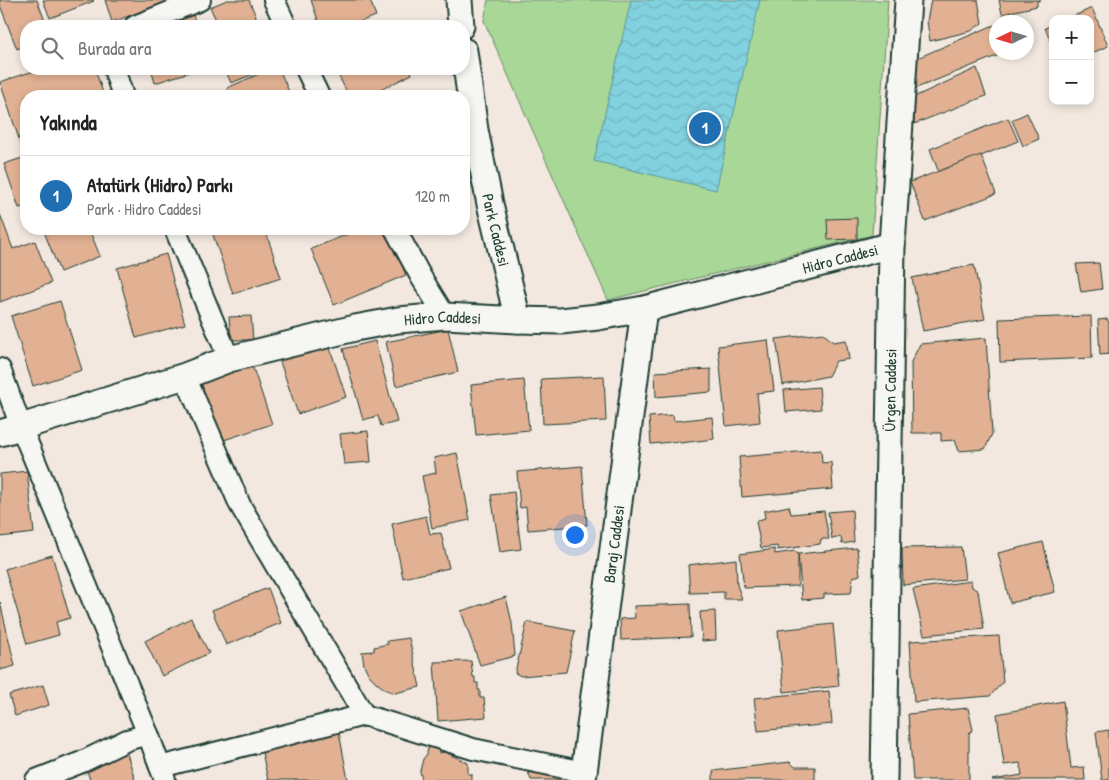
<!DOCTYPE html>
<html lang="tr">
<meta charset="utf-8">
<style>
:root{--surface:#fff;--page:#f6f6f6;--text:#222;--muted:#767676;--line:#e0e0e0;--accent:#1f6fb2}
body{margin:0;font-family:"Patrick Hand",sans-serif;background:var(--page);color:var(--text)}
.controls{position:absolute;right:15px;top:15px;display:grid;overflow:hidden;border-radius:10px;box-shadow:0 2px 8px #0003}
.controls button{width:45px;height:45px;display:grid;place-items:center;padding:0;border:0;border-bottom:1px solid var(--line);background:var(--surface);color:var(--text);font:25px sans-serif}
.compass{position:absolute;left:989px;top:15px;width:45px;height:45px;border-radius:50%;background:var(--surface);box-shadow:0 2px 8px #0003;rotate:266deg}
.you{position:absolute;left:574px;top:534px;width:18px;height:18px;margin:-12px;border:4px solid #fff;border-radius:50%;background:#1a73e8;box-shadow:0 0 0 8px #1a73e833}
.badge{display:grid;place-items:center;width:32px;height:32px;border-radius:50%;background:var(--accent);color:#fff;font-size:16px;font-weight:700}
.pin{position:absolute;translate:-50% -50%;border:2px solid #fff;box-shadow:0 1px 5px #0006}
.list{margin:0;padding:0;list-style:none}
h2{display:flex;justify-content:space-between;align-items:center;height:65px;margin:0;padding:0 20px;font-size:21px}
h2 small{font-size:16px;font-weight:400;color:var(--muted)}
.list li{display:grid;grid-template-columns:32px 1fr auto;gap:15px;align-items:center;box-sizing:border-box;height:80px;padding:0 20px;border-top:1px solid var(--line)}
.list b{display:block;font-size:19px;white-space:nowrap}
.list p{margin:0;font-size:16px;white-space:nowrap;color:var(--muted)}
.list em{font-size:16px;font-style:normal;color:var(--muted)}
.icon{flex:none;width:28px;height:28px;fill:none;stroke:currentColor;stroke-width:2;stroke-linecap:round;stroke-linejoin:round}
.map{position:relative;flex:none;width:1109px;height:780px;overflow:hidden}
.search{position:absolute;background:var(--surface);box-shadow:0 2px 8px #0003;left:20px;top:20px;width:450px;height:55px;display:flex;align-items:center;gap:12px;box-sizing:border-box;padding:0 18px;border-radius:20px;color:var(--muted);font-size:19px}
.panel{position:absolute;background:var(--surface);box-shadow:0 2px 8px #0003;left:20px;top:90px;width:450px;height:145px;border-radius:20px}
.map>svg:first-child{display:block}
.park{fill:#a8d797;stroke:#648a66}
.water{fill:url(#water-waves);stroke:#5a969b}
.building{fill:#e2b193;stroke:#1f3d34}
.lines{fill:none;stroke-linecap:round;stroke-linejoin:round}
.minor-casing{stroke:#1f3d34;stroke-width:24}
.tertiary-casing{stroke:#1f3d34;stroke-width:29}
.minor{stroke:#f6f6f2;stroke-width:20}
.tertiary{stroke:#f6f6f2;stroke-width:25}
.labels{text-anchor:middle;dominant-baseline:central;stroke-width:4;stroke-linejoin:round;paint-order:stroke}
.street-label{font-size:16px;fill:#1f3d34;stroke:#f6f6f2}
</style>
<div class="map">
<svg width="1109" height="780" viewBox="0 0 1109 780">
<defs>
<pattern id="water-waves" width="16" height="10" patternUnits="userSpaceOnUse" patternTransform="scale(1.25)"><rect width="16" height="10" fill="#82d1df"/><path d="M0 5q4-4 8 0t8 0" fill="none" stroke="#70b4c0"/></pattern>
</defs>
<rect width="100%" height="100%" fill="#f2e8df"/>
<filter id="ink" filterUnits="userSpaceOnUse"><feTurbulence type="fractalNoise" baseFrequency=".02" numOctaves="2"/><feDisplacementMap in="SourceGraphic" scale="10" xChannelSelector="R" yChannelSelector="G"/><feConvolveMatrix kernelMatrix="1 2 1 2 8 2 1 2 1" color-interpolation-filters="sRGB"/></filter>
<g filter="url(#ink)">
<polygon class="park" points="488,0 888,0 872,235 608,300 484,21"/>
<polygon class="water" points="631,0 760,0 716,190 594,161"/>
<g class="building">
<polygon points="0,0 37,0 47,26 26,26 26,45 17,49 0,5"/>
<polygon points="43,0 93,0 94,1 50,18"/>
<polygon points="105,0 165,0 166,3 112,22"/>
<polygon points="227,0 249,0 260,26 207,26 207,24 216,20 210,7"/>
<polygon points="311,0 370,0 376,16 348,26 320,26"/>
<polygon points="931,0 978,0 982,23 971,31 930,41 927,21"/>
<polygon points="999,0 1041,0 1037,1 1037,6 1002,14"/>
<polygon points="1092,8 1108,46 1090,54 1090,19 1067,19"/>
<polygon points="193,15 197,26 158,26"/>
<polygon points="994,25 996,31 996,52 1004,53 914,89 915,59"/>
<polygon points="1053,25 1053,46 1045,28"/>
<polygon points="977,68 986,96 914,124 914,97"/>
<polygon points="40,69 95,69 104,96 26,96 26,206 19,208 4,164 25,157 0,82"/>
<polygon points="151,69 199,69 155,83"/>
<polygon points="225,69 266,69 231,83"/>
<polygon points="270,69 279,69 291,96 231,96 227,88"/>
<polygon points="335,69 410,69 412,74 368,96 349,96"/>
<polygon points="1027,113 1039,139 1023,146 1012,120"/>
<polygon points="1008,118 1018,141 939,173 930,149"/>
<polygon points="981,155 996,194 925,221 910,182"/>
<polygon points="0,214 13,249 35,241 51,283 0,302"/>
<polygon points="857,218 857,239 828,240 827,219"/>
<polygon points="43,229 89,229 100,256 60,272"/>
<polygon points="211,229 265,229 281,278 233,294"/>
<polygon points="360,229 387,229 406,275 334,305 311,249"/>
<polygon points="166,254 185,324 136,338 117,268"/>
<polygon points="1099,263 1102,289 1081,292 1076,264"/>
<polygon points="974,265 985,319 923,331 912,278"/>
<polygon points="60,301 82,370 33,386 11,316"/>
<polygon points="251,316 253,340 231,340 229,317"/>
<polygon points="1091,316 1092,358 1000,362 999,319"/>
<polygon points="1107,319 1109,323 1109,354 1100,355 1098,320"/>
<polygon points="448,329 458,372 396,386 386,342"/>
<polygon points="823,333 833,342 846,340 849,359 836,361 828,376 783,385 776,339"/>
<polygon points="986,338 992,434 985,449 959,451 955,440 941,441 941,433 912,433 911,362 920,344"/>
<polygon points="768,340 774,391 757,393 760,422 726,426 718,346"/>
<polygon points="375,341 397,422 381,426 378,416 363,420 343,349"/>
<polygon points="328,342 346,397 298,414 279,359"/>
<polygon points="252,365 272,424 221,441 201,382"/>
<polygon points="711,369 711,392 656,397 655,372"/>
<polygon points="604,376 606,421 543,424 541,379"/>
<polygon points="524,380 529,430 476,435 471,385"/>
<polygon points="819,387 821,409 786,412 784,390"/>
<polygon points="673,415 674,421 712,417 714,439 680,443 680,441 651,444 649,417"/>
<polygon points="368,431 371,462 344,464 340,434"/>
<polygon points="821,450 822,463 831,462 833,489 742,497 739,457"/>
<polygon points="457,453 470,520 432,528 422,476 436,473 434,458"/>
<polygon points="582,466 587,525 528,530 526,507 520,508 517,472"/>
<polygon points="27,471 34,533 0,537 0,474"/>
<polygon points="514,492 521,549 500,552 491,495"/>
<polygon points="789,506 791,514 824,511 829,539 821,539 820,544 778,550 777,546 761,548 756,521 765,518 764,511"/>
<polygon points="852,510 854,542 842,544 841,537 832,539 828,512"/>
<polygon points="426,516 430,534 441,533 449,568 403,578 392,524"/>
<polygon points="1043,542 1055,592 1010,603 998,553"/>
<polygon points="961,547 965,579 903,585 902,548"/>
<polygon points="857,548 860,575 853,577 851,593 824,594 824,598 802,600 798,554"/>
<polygon points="775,549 775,554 795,551 798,554 798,586 744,588 740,554"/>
<polygon points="52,555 70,618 56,622 59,635 27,644 5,569"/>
<polygon points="736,559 737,585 742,599 724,599 724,592 690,593 688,565"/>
<polygon points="971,581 972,587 978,591 984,629 924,635 913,589"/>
<polygon points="268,588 281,623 226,645 212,610"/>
<polygon points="506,597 512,623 515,656 480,665 461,611"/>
<polygon points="0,602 15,666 0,670"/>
<polygon points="690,604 691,637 621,640 620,619 635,618 634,606"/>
<polygon points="715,611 716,640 702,641 700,612"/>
<polygon points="191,618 209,653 162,676 145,641"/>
<polygon points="527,622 575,631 566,672 521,676 515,673"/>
<polygon points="833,624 839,686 784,692 778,630"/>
<polygon points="999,636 1003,682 990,696 914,702 910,641"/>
<polygon points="409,638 420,687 395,693 386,690 378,684 369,675 364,665 362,652 374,651 374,647 388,644 387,641"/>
<polygon points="471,661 473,677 475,677 475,683 478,683 478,690 480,690 480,698 484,698 486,717 438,721 434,662"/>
<polygon points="43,685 49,705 15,716 9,695"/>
<polygon points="829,691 832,724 758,731 754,698"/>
<polygon points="1063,701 1071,768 1084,767 1085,780 992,780 1022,775 1020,763 1004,765 997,714"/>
<polygon points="968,708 973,730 969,733 969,780 913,780 908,714"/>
<polygon points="338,727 348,780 268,780 260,743"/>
<polygon points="1109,730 1109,780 1102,780 1096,732"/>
<polygon points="437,746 439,753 445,752 468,763 468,774 472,774 472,780 422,780 420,771 423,759 427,754 428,748"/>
<polygon points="126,750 135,780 90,780 85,764"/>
<polygon points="790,762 795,767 815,767 815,780 713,780 713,771"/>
<polygon points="527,769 559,769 560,780 531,780"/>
</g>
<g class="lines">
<g class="minor-casing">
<g id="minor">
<polyline points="274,0 286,26"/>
<polyline points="135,26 200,0"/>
<polyline points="114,69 123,96"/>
<polyline points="306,69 319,96"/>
<polyline points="175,229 229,359"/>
<polyline points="395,229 421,277 445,316"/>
<polyline points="0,369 21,427 148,734 165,780"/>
<polyline points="364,715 473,749 584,772"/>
<polyline points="160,767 364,715 240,505 185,376"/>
<polyline points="36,780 82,762 127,740 148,734"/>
</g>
</g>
<g class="tertiary-casing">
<g id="tertiary">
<polyline points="459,0 461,26"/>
<path id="s1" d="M464,51L475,130L490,204L518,320"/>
<path id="s2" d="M0,433L21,427L185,376L229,359L355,328L398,320L445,316L518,320L561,321L598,317L644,309L892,245"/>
<path id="s3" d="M583,780L644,309"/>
<path id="s4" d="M884,780L892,245L908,0"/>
</g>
</g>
<use href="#minor" class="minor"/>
<use href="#tertiary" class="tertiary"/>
</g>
</g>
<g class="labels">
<g class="street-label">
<text stroke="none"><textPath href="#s1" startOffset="182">Park Caddesi</textPath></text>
<text stroke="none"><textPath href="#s2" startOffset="864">Hidro Caddesi</textPath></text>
<text stroke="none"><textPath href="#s2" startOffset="459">Hidro Caddesi</textPath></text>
<text stroke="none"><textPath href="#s4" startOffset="390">Ürgen Caddesi</textPath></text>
<text stroke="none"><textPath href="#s3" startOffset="238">Baraj Caddesi</textPath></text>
</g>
</g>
</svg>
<div class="controls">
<button>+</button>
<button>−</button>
</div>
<svg class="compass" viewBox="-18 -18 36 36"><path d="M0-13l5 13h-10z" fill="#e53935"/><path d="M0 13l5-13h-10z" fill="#767676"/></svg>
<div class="you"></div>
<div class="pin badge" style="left:705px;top:128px">1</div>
<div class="search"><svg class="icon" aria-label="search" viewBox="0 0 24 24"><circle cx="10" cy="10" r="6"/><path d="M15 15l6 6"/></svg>Burada ara</div>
<section class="panel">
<h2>Yakında<small></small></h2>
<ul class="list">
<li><span class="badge">1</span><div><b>Atatürk (Hidro) Parkı</b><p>Park · Hidro Caddesi</p></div><em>120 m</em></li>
</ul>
</section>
</div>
